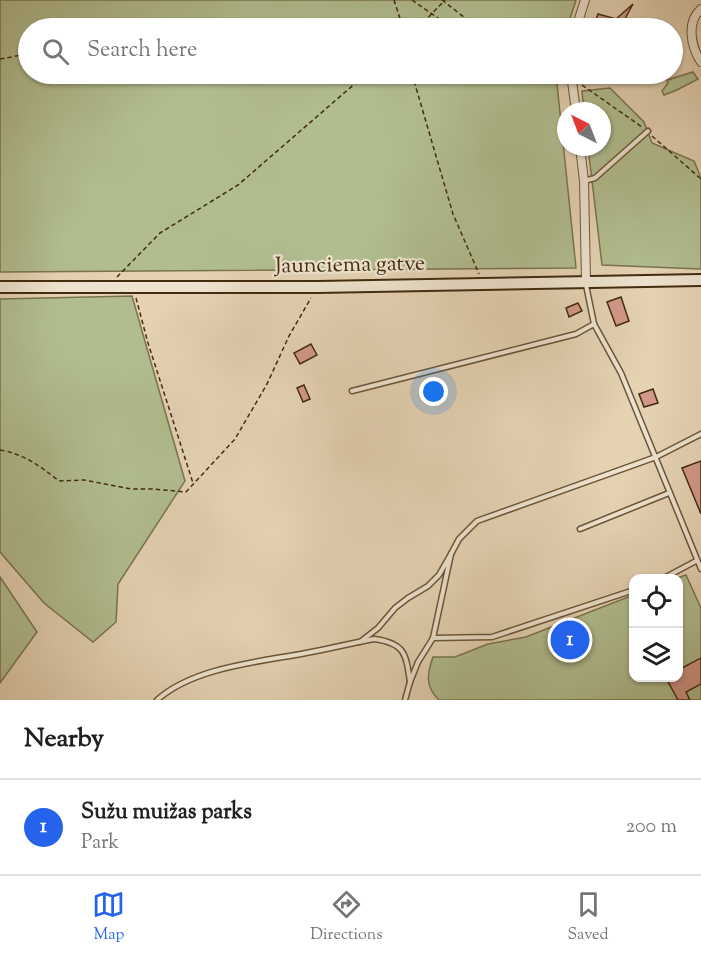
<!DOCTYPE html>
<meta charset="utf-8">
<style>
:root{--surface:#fff;--page:#f6f6f6;--text:#202124;--muted:#757577;--line:#e0e0e0;--accent:#2563eb}
body{margin:0;font-family:"Sorts Mill Goudy",serif;background:var(--page);color:var(--text)}
.controls{position:absolute;right:18px;bottom:18px;display:grid;overflow:hidden;border-radius:12px;box-shadow:0 2px 4px #0004}
.controls button{width:54px;height:54px;display:grid;place-items:center;padding:0;border:0;border-bottom:2px solid var(--line);background:var(--surface);color:var(--text);font:30px sans-serif}
.compass{position:absolute;left:557px;top:102px;width:54px;height:54px;border-radius:50%;background:var(--surface);box-shadow:0 2px 4px #0004;rotate:318deg}
.you{position:absolute;left:434px;top:392px;width:21px;height:21px;margin:-15px;border:4px solid #fff;border-radius:50%;background:#1a73e8;box-shadow:0 0 0 9px #1a73e833}
.badge{display:grid;place-items:center;width:39px;height:39px;border-radius:50%;background:var(--accent);color:#fff;font-size:20px;font-weight:700}
.pin{position:absolute;translate:-50% -50%;border:3px solid #fff;box-shadow:0 2px 6px #0006}
.list{margin:0;padding:0;list-style:none}
h2{display:flex;justify-content:space-between;align-items:center;height:78px;margin:0;padding:0 24px;font-size:26px}
h2 small{font-size:20px;font-weight:400;color:var(--muted)}
.list li{display:grid;grid-template-columns:39px 1fr auto;gap:18px;align-items:center;box-sizing:border-box;height:96px;padding:0 24px;border-top:2px solid var(--line)}
.list b{display:block;font-size:22px;white-space:nowrap}
.list p{margin:0;font-size:20px;white-space:nowrap;color:var(--muted)}
.list em{font-size:20px;font-style:normal;color:var(--muted)}
.icon{flex:none;width:33px;height:33px;fill:none;stroke:currentColor;stroke-width:2;stroke-linecap:round;stroke-linejoin:round}
.map{position:relative;flex:none;width:701px;height:700px;overflow:hidden}
.search{position:absolute;background:var(--surface);box-shadow:0 2px 4px #0004;left:18px;right:18px;top:18px;height:66px;display:flex;align-items:center;gap:15px;box-sizing:border-box;padding:0 21px;border-radius:33px;color:var(--muted);font-size:22px}
.sheet{height:174px;background:var(--surface)}
nav{display:flex;justify-content:space-around;align-items:center;box-sizing:border-box;height:84px;border-top:2px solid var(--line);background:var(--surface);font-size:16px;color:var(--muted)}
nav a{display:grid;justify-items:center;gap:3px}
nav .on{color:var(--accent)}
.map>svg:first-child{display:block}
.green{fill:#b1bd8f;stroke:#79744e;stroke-width:1.5}
.building{fill:#d29789;stroke:#412c0e;stroke-width:1.5}
.lines{fill:none;stroke-linecap:round;stroke-linejoin:round}
.lane-casing{stroke:#6a5637;stroke-width:7}
.street-casing{stroke:#6a5637;stroke-width:10}
.secondary-casing{stroke:#412c0e;stroke-width:14}
.path{stroke:#412c0e;stroke-width:1.5;stroke-dasharray:4.5 3;stroke-linecap:butt}
.lane{stroke:#ede2ce;stroke-width:4}
.street{stroke:#ede2ce;stroke-width:8}
.secondary{stroke:#ede2ce;stroke-width:10}
.labels{text-anchor:middle;dominant-baseline:central;stroke-width:4.5;stroke-linejoin:round;paint-order:stroke}
.street-label{font-size:22px;fill:#412c0e;stroke:#ede2ce}
</style>
<div class="map">
<svg width="701" height="700" viewBox="0 0 701 700">
<rect width="100%" height="100%" fill="#e4d2b3"/>
<filter id="stains"><feTurbulence type="fractalNoise" baseFrequency=".00333" numOctaves="4"/><feColorMatrix values="0 0 0 0 .2 0 0 0 0 .09 0 0 0 0 .02 0 0 0 .5 -.17"/></filter>
<radialGradient id="worn" r=".72"><stop offset=".6" stop-color="#630" stop-opacity="0"/><stop offset="1" stop-color="#630" stop-opacity=".3"/></radialGradient>
<g class="green">
<polygon points="0,0 576,0 567,28 28,28 28,74 556,74 576,268 0,272"/>
<polygon points="693,72 698,79 677,90 664,95 662,91 668,83 667,80"/>
<polygon points="610,88 644,122 652,143 694,161 701,178 701,269 602,265 588,147 602,147 602,111 584,111 582,91"/>
<polygon points="132,296 185,481 118,584 116,622 93,642 44,603 0,552 0,299"/>
<path d="M686,575L701,608V700H439C425,687 427,674 433,657H455L488,644L526,637L633,595L634,678H678V578H677Z"/>
<polygon points="0,577 37,632 0,683"/>
</g>
<g class="building">
<polygon points="633,4 620,28 601,28 603,25 595,22 598,14 616,19"/>
<polygon points="621,297 629,321 616,326 607,302"/>
<polygon points="578,303 582,311 569,317 566,308"/>
<polygon points="311,344 317,355 300,364 294,353"/>
<polygon points="304,385 310,399 303,402 297,388"/>
<polygon points="653,389 658,403 644,407 639,394"/>
<polygon points="701,461 701,514 682,468"/>
<polygon points="701,658 701,684 686,692 690,700 678,700 666,678 678,678 678,670"/>
</g>
<g class="lines">
<g class="lane-casing">
<g id="lane">
<polyline points="584,181 595,178 648,131"/>
<polyline points="586,285 594,324 621,373 701,569"/>
<polyline points="352,391 576,334 594,324"/>
<polyline points="580,529 669,493"/>
<polyline points="451,554 459,539 477,521 656,457 701,434"/>
<polyline points="664,578 696,561"/>
<polyline points="433,638 492,637 634,590"/>
<path d="M157,700C194,667 259,662 306,653C329,649 351,643 374,639C405,643 406,654 410,682L418,662L433,638L451,554L439,575L428,586L408,598L395,608L378,628L360,642"/>
<polyline points="405,700 410,682"/>
</g>
</g>
<g class="street-casing">
<g id="street">
<path d="M701,9C686,22 691,47 701,62"/>
<polyline points="576,28 585,0"/>
<polyline points="571,74 576,111"/>
<polyline points="580,147 584,181 586,281"/>
</g>
</g>
<g class="secondary-casing">
<polyline id="secondary" points="0,287 318,287 701,280"/>
</g>
<g class="path">
<polyline points="394,0 403,28"/>
<polyline points="412,0 452,28"/>
<polyline points="442,0 478,28"/>
<polyline points="418,28 445,0"/>
<polyline points="0,59 28,54"/>
<polyline points="412,74 453,214 479,274"/>
<polyline points="582,85 642,127"/>
<polyline points="652,136 701,179"/>
<polyline points="117,277 160,233 238,185 366,74"/>
<polyline points="136,298 148,343 193,483"/>
<path d="M0,450C24,454 40,466 59,481L84,480L131,489H153L186,492L235,439L267,384L289,336L311,298"/>
</g>
<use href="#lane" class="lane"/>
<use href="#street" class="street"/>
<use href="#secondary" class="secondary"/>
</g>
<g class="labels">
<g class="street-label">
<text transform="translate(350 266) rotate(-1)">Jaunciema gatve</text>
</g>
</g>
<rect width="100%" height="100%" filter="url(#stains)"/>
<rect width="100%" height="100%" fill="url(#worn)"/>
</svg>
<div class="controls">
<button><svg class="icon" aria-label="locate" viewBox="0 0 24 24"><circle cx="12" cy="12" r="6"/><path d="M12 2v4M12 18v4M2 12h4M18 12h4"/></svg></button>
<button><svg class="icon" aria-label="layers" viewBox="0 0 24 24"><path d="M12 4l9 5-9 5-9-5zM3 14l9 5 9-5"/></svg></button>
</div>
<svg class="compass" viewBox="-18 -18 36 36"><path d="M0-13l5 13h-10z" fill="#e53935"/><path d="M0 13l5-13h-10z" fill="#757577"/></svg>
<div class="you"></div>
<div class="pin badge" style="left:570px;top:640px">1</div>
<div class="search"><svg class="icon" aria-label="search" viewBox="0 0 24 24"><circle cx="10" cy="10" r="6"/><path d="M15 15l6 6"/></svg>Search here</div>
</div>
<section class="sheet">
<h2>Nearby<small></small></h2>
<ul class="list">
<li><span class="badge">1</span><div><b>Sužu muižas parks</b><p>Park</p></div><em>200 m</em></li>
</ul>
</section>
<nav>
<a class="on"><svg class="icon" aria-label="map" viewBox="0 0 24 24"><path d="M3 6l6-2 6 2 6-2v14l-6 2-6-2-6 2zM9 4v14M15 6v14"/></svg>Map</a>
<a><svg class="icon" aria-label="directions" viewBox="0 0 24 24"><path d="M12 3l9 9-9 9-9-9zM9 14v-3h6M13 9l2 2-2 2"/></svg>Directions</a>
<a><svg class="icon" aria-label="saved" viewBox="0 0 24 24"><path d="M7 4h10v16l-5-4-5 4z"/></svg>Saved</a>
</nav>
